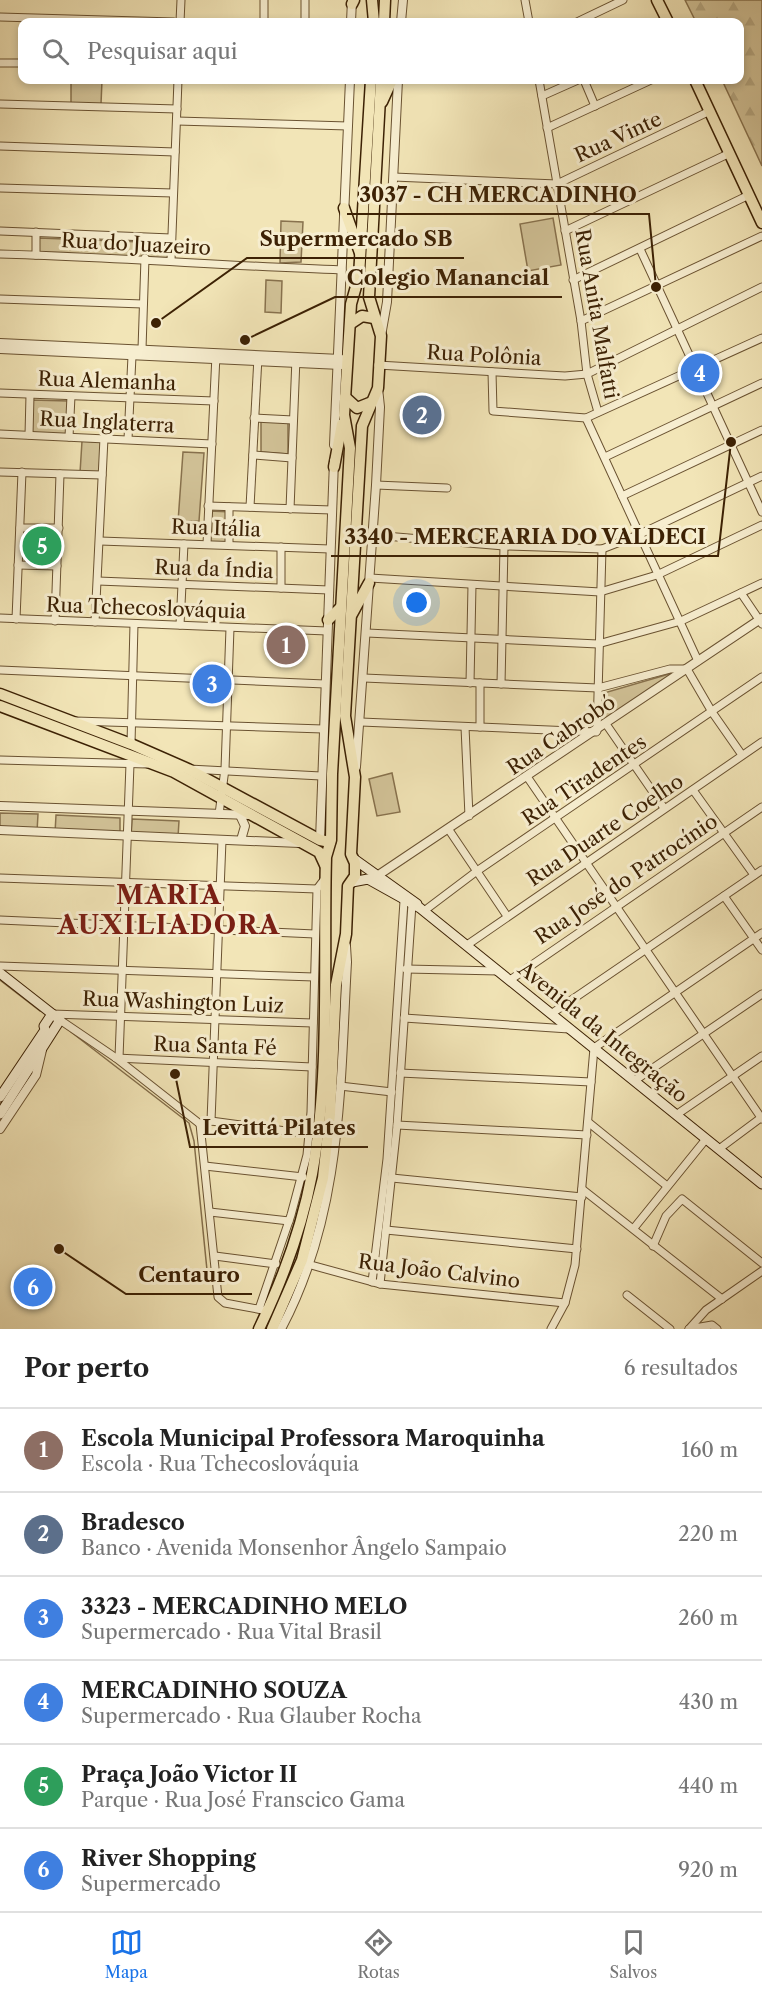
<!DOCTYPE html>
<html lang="pt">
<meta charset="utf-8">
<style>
:root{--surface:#fff;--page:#f6f6f6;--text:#222;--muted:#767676;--line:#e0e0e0;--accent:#1a73e8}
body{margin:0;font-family:"Libre Caslon Text",serif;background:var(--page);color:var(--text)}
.you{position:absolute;left:417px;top:603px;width:21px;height:21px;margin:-15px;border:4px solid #fff;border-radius:50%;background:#1a73e8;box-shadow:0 0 0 9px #1a73e833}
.badge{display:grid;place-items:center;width:39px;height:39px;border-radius:50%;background:var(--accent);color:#fff;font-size:20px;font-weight:700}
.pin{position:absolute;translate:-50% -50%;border:3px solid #fff;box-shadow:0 2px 6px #0006}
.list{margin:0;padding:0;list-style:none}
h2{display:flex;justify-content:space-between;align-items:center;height:78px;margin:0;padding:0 24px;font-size:26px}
h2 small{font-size:20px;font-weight:400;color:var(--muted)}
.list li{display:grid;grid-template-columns:39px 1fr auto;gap:18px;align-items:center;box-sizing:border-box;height:84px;padding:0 24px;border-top:2px solid var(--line)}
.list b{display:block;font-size:22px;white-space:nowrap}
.list p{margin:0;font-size:20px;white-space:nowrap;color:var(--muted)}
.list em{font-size:20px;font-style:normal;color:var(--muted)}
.icon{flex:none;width:33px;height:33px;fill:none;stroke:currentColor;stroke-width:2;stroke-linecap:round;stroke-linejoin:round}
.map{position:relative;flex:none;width:762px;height:1329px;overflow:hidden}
.search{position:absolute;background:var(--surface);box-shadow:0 3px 9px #0003;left:18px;right:18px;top:18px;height:66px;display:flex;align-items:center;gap:15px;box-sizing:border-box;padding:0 21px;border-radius:12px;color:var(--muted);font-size:22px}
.sheet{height:582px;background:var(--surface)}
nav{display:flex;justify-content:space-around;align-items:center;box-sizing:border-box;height:84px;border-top:2px solid var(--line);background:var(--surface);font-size:16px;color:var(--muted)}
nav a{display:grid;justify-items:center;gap:3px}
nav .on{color:var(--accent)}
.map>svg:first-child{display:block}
.green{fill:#d3c499;stroke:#88724e;stroke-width:1.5}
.forest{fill:url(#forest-firs);stroke:#88724e;stroke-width:1.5}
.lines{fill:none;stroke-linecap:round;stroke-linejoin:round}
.stream{stroke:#846e4b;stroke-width:1.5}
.minor-casing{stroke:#6a5231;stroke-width:9}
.tertiary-casing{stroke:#6a5231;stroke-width:10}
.secondary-casing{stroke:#3c2104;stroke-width:11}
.primary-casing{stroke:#3c2104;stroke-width:13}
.trunk-casing{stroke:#3c2104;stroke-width:13}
.minor{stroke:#f7eed0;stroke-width:7}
.tertiary{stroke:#f7eed0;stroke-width:8}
.secondary{stroke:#f7eed0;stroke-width:9}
.primary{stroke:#f2e5b7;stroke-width:10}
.trunk{stroke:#f2e5b7;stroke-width:10}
.labels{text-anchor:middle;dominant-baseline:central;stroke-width:6;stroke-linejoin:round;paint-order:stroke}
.street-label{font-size:20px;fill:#3c2104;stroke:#f7eed0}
.district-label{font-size:26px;font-weight:bold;letter-spacing:1.5px;fill:#7a1f14;stroke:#f7eed0}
.leader{fill:none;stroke:#3c2104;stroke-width:2}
.callout-dot{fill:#3c2104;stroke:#f7eed0;stroke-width:2}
.callout-label{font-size:21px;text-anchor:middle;font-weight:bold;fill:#3c2104;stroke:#f7eed0;stroke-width:6;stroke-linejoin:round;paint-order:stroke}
</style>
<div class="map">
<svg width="762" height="1329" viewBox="0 0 762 1329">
<defs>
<pattern id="forest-firs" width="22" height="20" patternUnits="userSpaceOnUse" patternTransform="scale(1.5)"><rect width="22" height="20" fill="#d3c499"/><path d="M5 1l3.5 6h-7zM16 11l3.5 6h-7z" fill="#b6a882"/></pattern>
</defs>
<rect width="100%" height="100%" fill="#f2e5b7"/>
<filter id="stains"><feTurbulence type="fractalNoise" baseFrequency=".00333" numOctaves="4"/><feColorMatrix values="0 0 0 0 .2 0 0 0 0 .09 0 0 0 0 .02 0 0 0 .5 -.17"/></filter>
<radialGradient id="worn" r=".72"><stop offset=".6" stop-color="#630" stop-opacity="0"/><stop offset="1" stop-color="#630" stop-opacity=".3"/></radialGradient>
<g class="green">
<polygon points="71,80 102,80 101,104 71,104"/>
<polygon points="553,218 561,265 528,271 520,224"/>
<polygon points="281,221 303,222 301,262 280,263"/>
<polygon points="39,238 167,243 168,259 38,254"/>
<polygon points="266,280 282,281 281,313 265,312"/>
<polygon points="31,400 69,401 68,436 30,433"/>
<polygon points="261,421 288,421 288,454 261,452"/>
<polygon points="82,441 101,442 99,474 80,473"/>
<polygon points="183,452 204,453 199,521 178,522"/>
<polygon points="210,511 232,512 231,545 208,543"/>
<polygon points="27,530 58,531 58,562 26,562"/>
<polygon points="676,672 604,720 604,693"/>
<polygon points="392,773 400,812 377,816 369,779"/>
<polygon points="0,813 38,814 37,832 0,830"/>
<polygon points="56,815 120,818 120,834 55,833"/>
<polygon points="132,819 179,821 178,837 131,836"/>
</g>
<polygon class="forest" points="685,0 762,0 762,166 722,80 740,80 740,22 696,22"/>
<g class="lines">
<g class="stream">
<polyline points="0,980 40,1011"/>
<polyline points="71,1032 189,1123 194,1141 208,1280"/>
</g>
<g class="minor-casing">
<g id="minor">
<polyline points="525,0 529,22"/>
<polyline points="0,17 174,22"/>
<polyline points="180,22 181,0"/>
<polyline points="264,22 264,0"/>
<polyline points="305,22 305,0"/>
<polyline points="577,22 623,0"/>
<polyline points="0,63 22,63"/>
<polyline points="539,80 581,321 587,374 598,412"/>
<polyline points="584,80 595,106"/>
<polyline points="542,96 578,80"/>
<polyline points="0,104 177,109"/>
<polyline points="177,121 348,126"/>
<polyline points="547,128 651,80"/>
<polyline points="0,146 175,152"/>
<polyline points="394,177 557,184 710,111"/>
<polyline points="0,188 173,193"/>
<polyline points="0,231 171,238"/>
<polyline points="565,231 730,153"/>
<polyline points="36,232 36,255"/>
<polyline points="640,249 762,512"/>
<path d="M0,254C114,257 227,266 342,270"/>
<polyline points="171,260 178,80"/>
<polyline points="573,280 749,195"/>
<polyline points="0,299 143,304"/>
<polyline points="581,321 762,236"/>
<polyline points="142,349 145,258"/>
<polyline points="378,365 565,376 587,374 762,287"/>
<polyline points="492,372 493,411 586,418 762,338"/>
<polyline points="0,393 214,401"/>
<polyline points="254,418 293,420"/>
<polyline points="586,418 698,661"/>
<polyline points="0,434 212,444"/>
<polyline points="29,435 30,395"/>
<polyline points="69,437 71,396"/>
<polyline points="128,439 132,356"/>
<polyline points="253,455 292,458"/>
<polyline points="605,457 762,383"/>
<polyline points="0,472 102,475"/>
<polyline points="376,485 447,488"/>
<polyline points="622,496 762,430"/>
<polyline points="208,506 332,510"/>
<polyline points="229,507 229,545"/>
<polyline points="250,507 258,357"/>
<polyline points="290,509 296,358"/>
<polyline points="20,528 59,528"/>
<polyline points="373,535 504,546 602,549 638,535 762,476"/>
<polyline points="100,541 330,549"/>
<polyline points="207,544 216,355"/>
<polyline points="18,565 57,566"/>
<polyline points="370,578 600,592 657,575 762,525"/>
<polyline points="98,581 329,590"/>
<polyline points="281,588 281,547"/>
<polyline points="741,593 762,624"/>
<polyline points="0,618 327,631"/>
<polyline points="16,619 22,472"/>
<polyline points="55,621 60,474"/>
<polyline points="95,622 104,438"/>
<polyline points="180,625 184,544"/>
<polyline points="367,633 598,644 681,621 762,583"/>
<polyline points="0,670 325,684"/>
<polyline points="364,678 598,688 670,669 687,669 712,712 742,755"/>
<polyline points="470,683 472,585"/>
<polyline points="501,684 504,546"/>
<polyline points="76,721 323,729"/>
<polyline points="361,722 596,732"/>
<polyline points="606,724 664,808"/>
<polyline points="465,727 469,816"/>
<polyline points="480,727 480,683"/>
<polyline points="597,731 602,549"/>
<polyline points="131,744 134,624"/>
<polyline points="0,760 147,764"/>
<polyline points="189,769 321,776"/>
<polyline points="528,778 762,1119"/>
<polyline points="693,790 754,875"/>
<polyline points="219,814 225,769 230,628"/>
<polyline points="449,830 507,916"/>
<polyline points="0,878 317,889"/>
<polyline points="724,896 762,950"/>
<polyline points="424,911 477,871 762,677"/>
<polyline points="0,920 315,934"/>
<polyline points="467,945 762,742"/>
<polyline points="0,966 314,977"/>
<polyline points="406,969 499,971"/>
<polyline points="510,980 762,807"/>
<polyline points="52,1014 313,1023"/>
<polyline points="551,1014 762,870"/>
<polyline points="404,1018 569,1029"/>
<polyline points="60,1020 116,1058 200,1124"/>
<polyline points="116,1058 312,1067"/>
<polyline points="119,1058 130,764"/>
<polyline points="400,1073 591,1082"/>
<polyline points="634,1081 762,994"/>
<polyline points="340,1086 392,1092"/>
<polyline points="676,1115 762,1056"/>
<polyline points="211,1121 222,840"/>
<polyline points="588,1122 667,1186"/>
<polyline points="200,1124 218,1297 225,1303 263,1310"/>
<polyline points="200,1124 211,1121 309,1134"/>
<polyline points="397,1125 587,1135"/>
<polyline points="719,1149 762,1117"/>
<polyline points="205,1166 303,1177"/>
<polyline points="392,1178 582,1197"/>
<polyline points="582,1189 722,1299"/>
<polyline points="210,1212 289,1221"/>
<polyline points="634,1228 706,1139"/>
<polyline points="386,1230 577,1249"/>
<polyline points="653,1246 666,1216 682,1199 762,1263"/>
<polyline points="215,1256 276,1264"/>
<polyline points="311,1265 380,1284 565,1303"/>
<polyline points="372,1282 387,1159 404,901"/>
<polyline points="380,1284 397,1125 412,904"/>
<polyline points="627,1295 670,1329"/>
<polyline points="259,1309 291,1215 307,1155 311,1112 317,889 326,877"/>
<polyline points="551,1329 565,1303 575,1265 594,1048 762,933"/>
<polyline points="689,1329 706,1310 762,1271"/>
<polyline points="689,1329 712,1325 717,1329"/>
</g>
</g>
<g class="tertiary-casing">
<g id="tertiary">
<polyline points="351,22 352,0"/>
<polyline points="401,22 403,0"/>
<polyline points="381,336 387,302 398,80"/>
<polyline points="0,343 341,359"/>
<polyline points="0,349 341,365"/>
<polyline points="334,445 350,80"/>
<polyline points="356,767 376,485 380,407 378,388"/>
<polyline points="0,806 250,815"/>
<polyline points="240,815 245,826 241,840"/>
<polyline points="0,830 299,843"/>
<polyline points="320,840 334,461"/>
<polyline points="377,876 762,618"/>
<polyline points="0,1129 36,1075 42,1050"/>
<path d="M281,1329C342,1215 340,1088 347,962L346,946"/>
</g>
</g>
<g class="secondary-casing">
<g id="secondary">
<polyline points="354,859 417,904"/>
<polyline points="352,882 368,879 420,908 762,1184"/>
<polyline points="0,973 60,1020 0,1114"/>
<polyline points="0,1097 45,1030 44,1026 52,1014"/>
</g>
</g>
<g class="primary-casing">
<g id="primary">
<polyline points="372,0 374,22"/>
<polyline points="352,4 354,0"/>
<polyline points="384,22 385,0"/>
<polyline points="382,102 392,80"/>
<polyline points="344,208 360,253"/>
<polyline points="350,324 362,316 374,318"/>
<polyline points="345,397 357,408 372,402"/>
<polyline points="334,467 342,424"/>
<polyline points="352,614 369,583"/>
<polyline points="328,620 341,607"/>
<polyline points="0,694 131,744 188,769 320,840 330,842"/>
<polyline points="0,706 174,772 319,852 325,865"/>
<path d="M259,1329C282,1281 302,1227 312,1174C331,1070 323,962 326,857L331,840L332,774L350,448L344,415L351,304L359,276L371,80"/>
<polyline points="272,1329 302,1260 323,1178 330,1114 336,985 346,934 348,886 355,876 355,863 351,854 355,777 345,716 362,426 378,388 381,336 369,297 381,80"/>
</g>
</g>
<g class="trunk-casing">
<g id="trunk">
<polyline points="657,0 668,22"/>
<polyline points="695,80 762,223"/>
</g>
</g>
<use href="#minor" class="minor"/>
<use href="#tertiary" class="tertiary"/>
<use href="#secondary" class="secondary"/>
<use href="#primary" class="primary"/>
<use href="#trunk" class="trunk"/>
</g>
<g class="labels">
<g class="street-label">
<text transform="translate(618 137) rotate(-25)">Rua Vinte</text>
<text transform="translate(136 244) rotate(3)">Rua do Juazeiro</text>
<text transform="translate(597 314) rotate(80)">Rua Anita Malfatti</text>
<text transform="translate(484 355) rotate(3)">Rua Polônia</text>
<text transform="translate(107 381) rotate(2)">Rua Alemanha</text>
<text transform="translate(107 422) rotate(3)">Rua Inglaterra</text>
<text transform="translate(216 528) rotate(2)">Rua Itália</text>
<text transform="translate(214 569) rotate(2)">Rua da Índia</text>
<text transform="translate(146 608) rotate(2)">Rua Tchecoslováquia</text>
<text transform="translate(561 735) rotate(-34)">Rua Cabrobó</text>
<text transform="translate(584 780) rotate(-34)">Rua Tiradentes</text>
<text transform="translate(605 830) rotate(-34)">Rua Duarte Coelho</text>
<text transform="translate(626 879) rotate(-34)">Rua José do Patrocínio</text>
<text transform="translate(183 1002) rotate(2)">Rua Washington Luiz</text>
<text transform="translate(603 1032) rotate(39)">Avenida da Integração</text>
<text transform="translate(215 1046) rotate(2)">Rua Santa Fé</text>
<text transform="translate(439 1271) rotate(7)">Rua João Calvino</text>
</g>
<g class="district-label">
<text x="169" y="895">MARIA<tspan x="169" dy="30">AUXILIADORA</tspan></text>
</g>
</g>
<path class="leader" d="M656 287L649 214H347M156 323L247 258H464M245 340L335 297H562M731 442L718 556H331M175 1074L190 1147H368M59 1249L126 1294H252"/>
<g class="callout-dot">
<circle cx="656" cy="287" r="6"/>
<circle cx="156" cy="323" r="6"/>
<circle cx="245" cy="340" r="6"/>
<circle cx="731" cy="442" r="6"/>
<circle cx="175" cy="1074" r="6"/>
<circle cx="59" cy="1249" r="6"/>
</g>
<g class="callout-label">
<text x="498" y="202">3037 - CH MERCADINHO</text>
<text x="356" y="246">Supermercado SB</text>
<text x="448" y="285">Colegio Manancial</text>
<text x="525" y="544">3340 - MERCEARIA DO VALDECI</text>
<text x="279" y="1135">Levittá Pilates</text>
<text x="189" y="1282">Centauro</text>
</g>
<rect width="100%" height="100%" filter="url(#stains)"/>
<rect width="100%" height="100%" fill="url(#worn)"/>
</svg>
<div class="you"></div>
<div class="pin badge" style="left:286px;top:645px;background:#8d6e63">1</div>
<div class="pin badge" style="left:422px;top:415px;background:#5c6f8a">2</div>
<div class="pin badge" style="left:212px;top:684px;background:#3f7fe0">3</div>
<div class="pin badge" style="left:700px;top:373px;background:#3f7fe0">4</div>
<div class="pin badge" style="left:42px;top:546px;background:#2e9e5b">5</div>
<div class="pin badge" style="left:33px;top:1287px;background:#3f7fe0">6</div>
<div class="search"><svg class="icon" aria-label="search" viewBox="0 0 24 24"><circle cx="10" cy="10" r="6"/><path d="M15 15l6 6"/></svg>Pesquisar aqui</div>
</div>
<section class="sheet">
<h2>Por perto<small>6 resultados</small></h2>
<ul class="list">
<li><span class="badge" style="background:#8d6e63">1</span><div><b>Escola Municipal Professora Maroquinha</b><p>Escola · Rua Tchecoslováquia</p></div><em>160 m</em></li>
<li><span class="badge" style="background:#5c6f8a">2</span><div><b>Bradesco</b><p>Banco · Avenida Monsenhor Ângelo Sampaio</p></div><em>220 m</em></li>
<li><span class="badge" style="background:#3f7fe0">3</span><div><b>3323 - MERCADINHO MELO</b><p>Supermercado · Rua Vital Brasil</p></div><em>260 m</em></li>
<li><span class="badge" style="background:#3f7fe0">4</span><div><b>MERCADINHO SOUZA</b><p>Supermercado · Rua Glauber Rocha</p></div><em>430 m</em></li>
<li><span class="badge" style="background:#2e9e5b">5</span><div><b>Praça João Victor II</b><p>Parque · Rua José Franscico Gama</p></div><em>440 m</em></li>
<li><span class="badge" style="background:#3f7fe0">6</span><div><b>River Shopping</b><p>Supermercado</p></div><em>920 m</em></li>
</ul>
</section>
<nav>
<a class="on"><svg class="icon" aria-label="map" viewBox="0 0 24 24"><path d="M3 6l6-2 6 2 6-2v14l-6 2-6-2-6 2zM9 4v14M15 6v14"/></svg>Mapa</a>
<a><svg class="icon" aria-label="directions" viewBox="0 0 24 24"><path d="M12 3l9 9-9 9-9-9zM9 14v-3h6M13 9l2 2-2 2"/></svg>Rotas</a>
<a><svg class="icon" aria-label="saved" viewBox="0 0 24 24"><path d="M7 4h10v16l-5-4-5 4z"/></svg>Salvos</a>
</nav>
